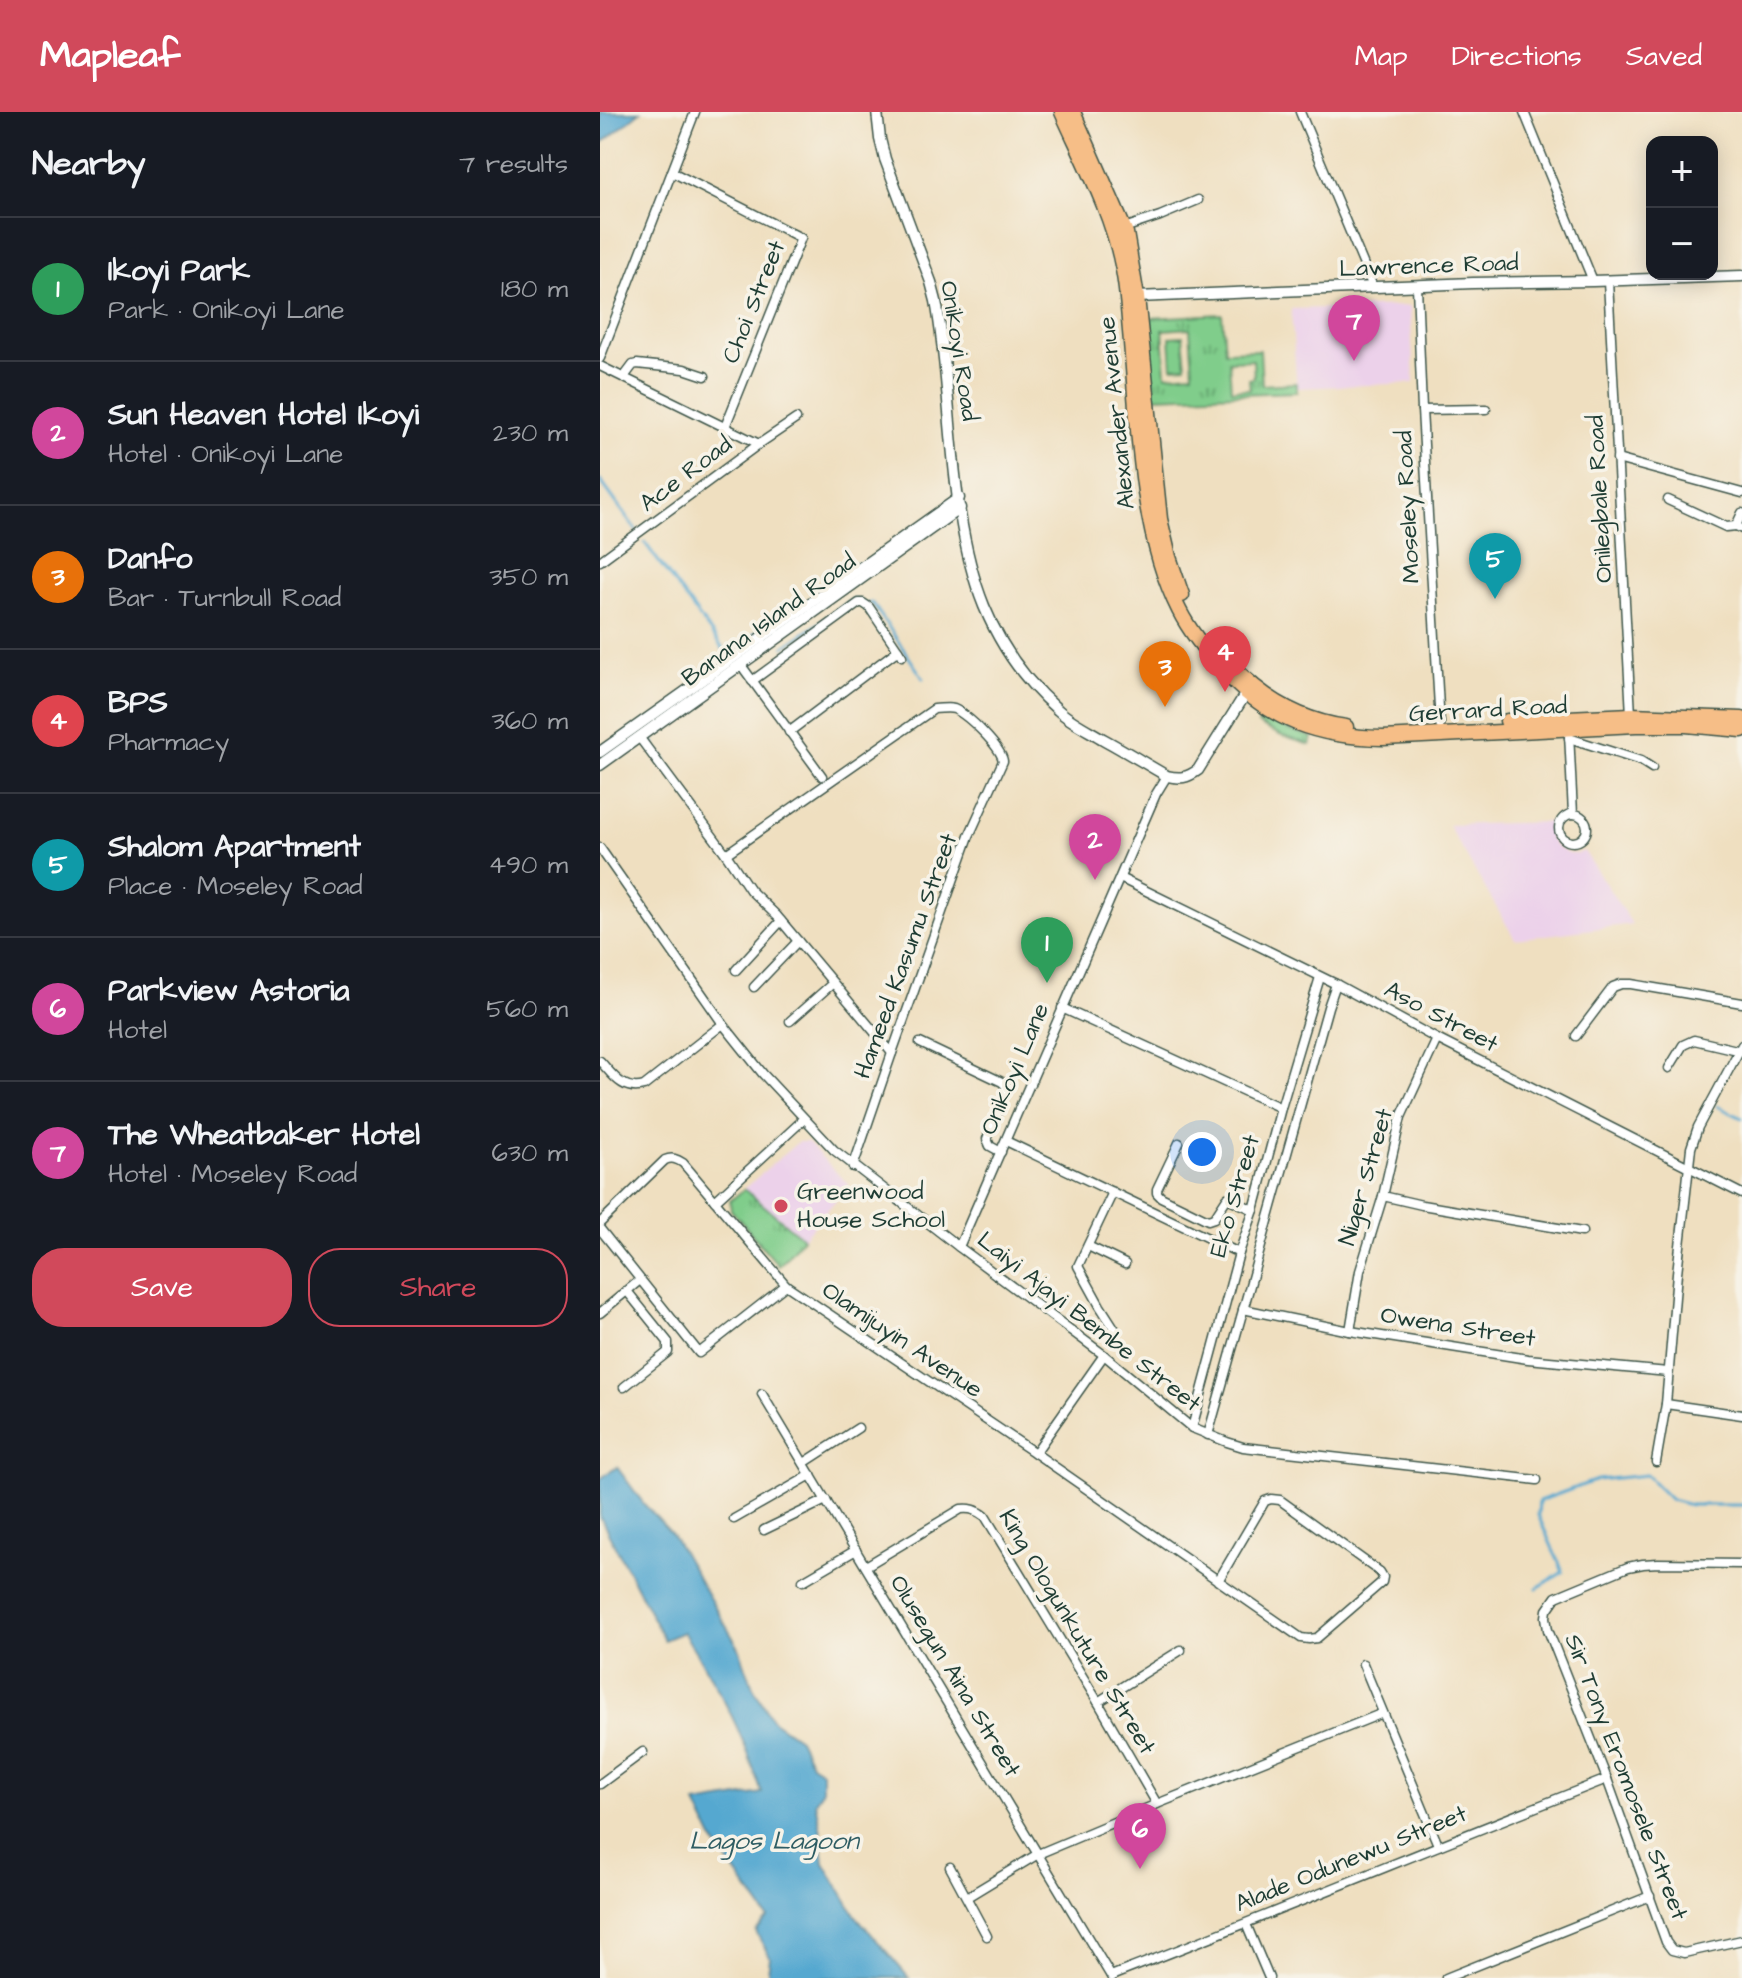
<!DOCTYPE html>
<meta charset="utf-8">
<style>
:root{--surface:#171b24;--page:#242831;--text:#f1f3f6;--muted:#9ea1a6;--line:#363941;--accent:#d1495b}
body{margin:0;font-family:"Architects Daughter",sans-serif;background:var(--page);color:var(--text)}
.controls{position:absolute;right:24px;top:24px;display:grid;overflow:hidden;border-radius:16px;box-shadow:0 4px 20px #0003}
.controls button{width:72px;height:72px;display:grid;place-items:center;padding:0;border:0;border-bottom:2px solid var(--line);background:var(--surface);color:var(--text);font:40px sans-serif}
.you{position:absolute;left:602px;top:1040px;width:28px;height:28px;margin:-20px;border:6px solid #fff;border-radius:50%;background:#1a73e8;box-shadow:0 0 0 12px #1a73e833}
.badge{display:grid;place-items:center;width:52px;height:52px;border-radius:50%;background:var(--accent);color:#fff;font-size:26px;font-weight:700}
.pin{position:absolute;translate:-50% -66px;filter:drop-shadow(0 2px 4px #0008)}
.pin::after{content:'';position:absolute;top:42px;width:28px;height:24px;background:inherit;clip-path:polygon(0 0,100% 0,50% 100%)}
.list{margin:0;padding:0;list-style:none}
h2{display:flex;justify-content:space-between;align-items:center;height:104px;margin:0;padding:0 32px;font-size:34px}
h2 small{font-size:26px;font-weight:400;color:var(--muted)}
.list li{display:grid;grid-template-columns:52px 1fr auto;gap:24px;align-items:center;box-sizing:border-box;height:144px;padding:0 32px;border-top:2px solid var(--line)}
.list b{display:block;font-size:30px;white-space:nowrap}
.list p{margin:0;font-size:26px;white-space:nowrap;color:var(--muted)}
.list em{font-size:26px;font-style:normal;color:var(--muted)}
.actions{display:flex;gap:16px;padding:24px 32px}
.actions a{flex:1;padding:18px 0;border:2px solid var(--accent);border-radius:32px;text-align:center;font-size:28px;color:var(--accent)}
.actions .main{background:var(--accent);color:#fff}
.map{position:relative;flex:none;width:1142px;height:1866px;overflow:hidden}
header{display:flex;align-items:center;gap:48px;box-sizing:border-box;height:112px;padding:0 40px;background:var(--accent);color:#fff}
header strong{font-size:38px}
nav{display:flex;gap:44px;margin-inline-start:auto;font-size:28px}
main{display:flex}
aside{flex:1;background:var(--surface)}
.map>svg:first-child{display:block}
.built{fill:#ecd1ea}
.grass{fill:url(#grass-tufts);stroke:#508560;stroke-width:2;fill-rule:evenodd}
.park{fill:#80cd8b;stroke:#508560;stroke-width:2}
.water{fill:#55a8d0;stroke:#3a7282;stroke-width:2}
.lines{fill:none;stroke-linecap:round;stroke-linejoin:round}
.stream{stroke:#55a8d0;stroke-width:3}
.minor-casing{stroke:#3e5549;stroke-width:11}
.tertiary-casing{stroke:#3e5549;stroke-width:13}
.primary-casing{stroke:#3e5549;stroke-width:17}
.minor{stroke:#fff;stroke-width:8}
.tertiary{stroke:#fff;stroke-width:10}
.primary{stroke:#f6be87;stroke-width:14}
.poi-dot{fill:#d1495b;stroke:#f7f3e8;stroke-width:3}
.labels{text-anchor:middle;dominant-baseline:central;stroke-width:7;stroke-linejoin:round;paint-order:stroke}
.street-label{font-size:24px;fill:#1f3d34;stroke:#f7f3e8}
.poi-label{font-size:24px;fill:#1f3d34;stroke:#f7f3e8;text-anchor:start}
.water-label{font-size:26px;font-style:italic;fill:#2f5d63;stroke:#f7f3e8}
</style>
<header>
<strong>Mapleaf</strong>
<nav><a>Map</a><a>Directions</a><a>Saved</a></nav>
</header>
<main>
<aside>
<h2>Nearby<small>7 results</small></h2>
<ul class="list">
<li><span class="badge" style="background:#2e9e5b">1</span><div><b>Ikoyi Park</b><p>Park · Onikoyi Lane</p></div><em>180 m</em></li>
<li><span class="badge" style="background:#d1479c">2</span><div><b>Sun Heaven Hotel Ikoyi</b><p>Hotel · Onikoyi Lane</p></div><em>230 m</em></li>
<li><span class="badge" style="background:#e8710a">3</span><div><b>Danfo</b><p>Bar · Turnbull Road</p></div><em>350 m</em></li>
<li><span class="badge" style="background:#e0444e">4</span><div><b>BPS</b><p>Pharmacy</p></div><em>360 m</em></li>
<li><span class="badge" style="background:#0f9aa8">5</span><div><b>Shalom Apartment</b><p>Place · Moseley Road</p></div><em>490 m</em></li>
<li><span class="badge" style="background:#d1479c">6</span><div><b>Parkview Astoria</b><p>Hotel</p></div><em>560 m</em></li>
<li><span class="badge" style="background:#d1479c">7</span><div><b>The Wheatbaker Hotel</b><p>Hotel · Moseley Road</p></div><em>630 m</em></li>
</ul>
<div class="actions"><a class="main">Save</a><a>Share</a></div>
</aside>
<div class="map">
<svg width="1142" height="1866" viewBox="0 0 1142 1866">
<defs>
<pattern id="grass-tufts" width="24" height="20" patternUnits="userSpaceOnUse" patternTransform="scale(2)"><rect width="24" height="20" fill="#80cd8b"/><path d="M3 7l-1-3M5 7V3M7 7l1-3M15 17l-1-3M17 17v-4M19 17l1-3" fill="none" stroke="#68a872"/></pattern>
</defs>
<rect width="100%" height="100%" fill="#f7f3e8"/>
<filter id="ink" filterUnits="userSpaceOnUse"><feTurbulence type="fractalNoise" baseFrequency=".0125" numOctaves="2"/><feDisplacementMap in="SourceGraphic" scale="16" xChannelSelector="R" yChannelSelector="G"/><feConvolveMatrix kernelMatrix="1 2 1 2 8 2 1 2 1" color-interpolation-filters="sRGB"/></filter>
<filter id="wash" filterUnits="userSpaceOnUse"><feTurbulence type="fractalNoise" baseFrequency=".006" numOctaves="4" result="noise"/><feDisplacementMap in="SourceGraphic" scale="32" xChannelSelector="R" yChannelSelector="G"/><feGaussianBlur stdDeviation="1.8" result="paint"/><feColorMatrix in="noise" values="0 0 0 0 0 0 0 0 0 0 0 0 0 0 0 0 0 1.4 0 .05"/><feComposite in="paint" operator="in"/></filter>
<g filter="url(#wash)">
<rect width="100%" height="100%" fill="#efdfc0"/>
<g class="built">
<polygon points="810,194 814,271 697,276 691,197"/>
<polygon points="949,710 950,727 956,734 967,741 976,742 984,739 1032,812 915,827 848,713"/>
<polygon points="198,1030 207,1030 249,1073 179,1154 131,1098 130,1089"/>
</g>
<g class="grass">
<path d="M622,202L625,239L660,238L662,273L697,271V280L554,285L546,213L551,206ZM590,216L593,261L566,263L563,218ZM653,248L654,266L649,267L650,277L631,278L629,249Z"/>
<polygon points="663,604 689,618 712,625 710,633 682,624 658,612"/>
<polygon points="144,1077 203,1126 179,1154 131,1098 130,1089"/>
</g>
<polygon class="park" points="583,224 586,254 572,255 570,225"/>
<g class="water">
<polygon points="0,0 40,0 0,33"/>
<path d="M17,1355L44,1392L71,1421L139,1536L153,1575L173,1609L199,1627L211,1652L222,1659V1679L215,1690L221,1720L224,1751L256,1804L309,1866H172L168,1861L170,1845L156,1820L168,1806L115,1731L96,1692L162,1681C155,1663 150,1644 142,1627C127,1590 105,1554 83,1520L64,1528L0,1405V1367Z"/>
</g>
<g class="lines">
<g class="stream">
<polyline points="0,368 36,418"/>
<polyline points="45,431 126,541 185,501"/>
<polyline points="236,465 255,451"/>
<polyline points="270,491 273,492 323,566"/>
<polyline points="184,535 253,488 259,489"/>
<polyline points="55,632 51,626 75,610"/>
<polyline points="60,641 66,649"/>
<polyline points="1117,994 1142,1006"/>
<polyline points="937,1476 963,1460 938,1403 939,1389 997,1368 1046,1363 1071,1388 1090,1393 1142,1393"/>
</g>
</g>
</g>
<g filter="url(#ink)">
<g class="lines">
<g class="minor-casing">
<g id="minor">
<polyline points="700,0 773,175"/>
<polyline points="924,0 993,169"/>
<polyline points="72,60 201,126 125,315"/>
<polyline points="524,116 560,104 598,88"/>
<polyline points="1008,169 1031,603"/>
<polyline points="817,174 822,298 840,613"/>
<polyline points="0,246 95,0"/>
<polyline points="0,254 159,332"/>
<polyline points="24,265 33,253 37,252 84,257 105,264"/>
<polyline points="822,298 886,297"/>
<polyline points="1017,347 1142,381"/>
<polyline points="1068,388 1126,415 1136,414"/>
<polyline points="1142,401 1136,414 1142,417"/>
<polyline points="0,449 159,332 196,307"/>
<polyline points="141,553 222,664"/>
<polyline points="152,569 259,491 263,491 269,495 302,544"/>
<polyline points="189,620 298,538"/>
<polyline points="969,621 973,702"/>
<polyline points="39,625 126,742 150,778 177,804 292,941"/>
<polyline points="969,626 1041,649 1052,656"/>
<circle cx="973" cy="716" r="14"/>
<polyline points="0,736 123,912 163,962 234,1038 359,1135 504,1243 592,1316 627,1330 643,1335 937,1368"/>
<path d="M126,742L334,597C341,597 348,595 354,597C368,603 401,635 403,649L369,724L292,941L253,1055"/>
<polyline points="520,766 736,872 837,927 1142,1082"/>
<polyline points="136,858 181,809"/>
<polyline points="154,875 198,829"/>
<polyline points="462,896 681,996"/>
<polyline points="190,909 233,871"/>
<polyline points="976,924 1013,875 1021,872 1031,872 1142,891"/>
<polyline points="320,931 402,970 406,974 406,979 387,1027 390,1034 401,1040"/>
<path d="M0,949C13,963 23,980 44,974L123,912"/>
<polyline points="1069,956 1083,933 1094,928 1141,939"/>
<polyline points="406,1029 639,1141"/>
<polyline points="579,1031 557,1077 557,1081 561,1085 608,1108 614,1106 627,1086 654,1098"/>
<polyline points="513,1080 478,1154 500,1194 516,1219"/>
<polyline points="783,1084 822,1093 982,1120"/>
<polyline points="115,1089 204,1007"/>
<path d="M0,1111L65,1048C72,1045 77,1047 83,1051L186,1173L435,1341L701,1526L709,1527L717,1526L782,1470L783,1465L780,1460L680,1388L671,1387L665,1389L618,1469"/>
<polyline points="0,1117 99,1241 186,1173"/>
<polyline points="488,1134 525,1152"/>
<polyline points="359,1135 556,682 567,664"/>
<polyline points="643,1197 750,1219 928,1247 1068,1260"/>
<polyline points="0,1201 40,1168"/>
<polyline points="750,1219 760,1159 783,1084 801,1005 837,927"/>
<polyline points="24,1275 68,1240 68,1230 27,1179"/>
<polyline points="162,1282 512,1866"/>
<polyline points="1066,1292 1142,1303"/>
<polyline points="592,1316 639,1141 654,1098 681,996 720,865"/>
<polyline points="608,1323 728,895 736,872"/>
<polyline points="435,1341 504,1243"/>
<polyline points="1056,1350 1066,1292 1077,1161 1091,1036 1098,1015 1142,933"/>
<polyline points="204,1351 258,1316"/>
<polyline points="134,1407 211,1363"/>
<polyline points="164,1418 226,1388"/>
<polyline points="1142,1452 1058,1451 1043,1452 1028,1455 956,1485 947,1498 946,1505 948,1518 1007,1667 1066,1830 1072,1838 1084,1841 1142,1828"/>
<path d="M266,1454L361,1397C371,1396 377,1398 385,1404L498,1590L557,1692"/>
<polyline points="203,1469 256,1438"/>
<polyline points="763,1552 838,1733"/>
<polyline points="498,1590 581,1538"/>
<polyline points="0,1672 43,1640"/>
<polyline points="350,1755 387,1824"/>
<polyline points="367,1785 438,1742 557,1692 783,1601"/>
<polyline points="646,1812 669,1866"/>
<path d="M511,1864C677,1800 841,1732 1007,1667"/>
<polyline points="846,1866 1050,1784"/>
</g>
</g>
<g class="tertiary-casing">
<g id="tertiary">
<path d="M277,0L280,27L285,47L331,170L336,189C354,286 347,402 384,494C400,533 426,570 458,598C471,610 488,618 503,627C525,639 546,652 567,664C580,667 587,666 598,658L646,581"/>
<polyline points="537,185 873,171 993,169 1142,164"/>
<polyline points="0,640 359,386"/>
<polyline points="0,653 360,396"/>
</g>
</g>
<g class="primary-casing">
<g id="primary">
<path d="M462,0C485,51 513,103 523,158C527,178 528,198 530,219C538,306 539,420 579,498C591,522 608,542 626,561C670,609 719,625 783,626L1036,613H1086L1142,618"/>
<polyline points="473,0 526,121 537,185 560,407 569,445 582,483"/>
<path d="M633,555C664,587 702,609 746,615"/>
<polyline points="907,609 1031,603 1142,607"/>
</g>
</g>
<use href="#minor" class="minor"/>
<use href="#tertiary" class="tertiary"/>
<use href="#primary" class="primary"/>
</g>
</g>
<circle class="poi-dot" cx="181" cy="1094" r="8"/>
<g class="labels">
<g class="street-label">
<text transform="translate(829 154) rotate(-2)">Lawrence Road</text>
<text transform="translate(154 190) rotate(-68)">Choi Street</text>
<text transform="translate(359 239) rotate(81)">Onikoyi Road</text>
<text transform="translate(517 301) rotate(-96)">Alexander Avenue</text>
<text transform="translate(86 362) rotate(-37)">Ace Road</text>
<text transform="translate(1000 387) rotate(-93)">Onilegbale Road</text>
<text transform="translate(808 395) rotate(-93)">Moseley Road</text>
<text transform="translate(169 508) rotate(-36)">Banana Island Road</text>
<text transform="translate(888 598) rotate(-3)">Gerrard Road</text>
<text transform="translate(306 844) rotate(-70)">Hameed Kasumu Street</text>
<text transform="translate(841 905) rotate(28)">Aso Street</text>
<text transform="translate(415 957) rotate(-67)">Onikoyi Lane</text>
<text transform="translate(766 1065) rotate(-74)">Niger Street</text>
<text transform="translate(635 1084) rotate(-74)">Eko Street</text>
<text transform="translate(489 1210) rotate(38)">Laiyi Ajayi Bembe Street</text>
<text transform="translate(858 1215) rotate(9)">Owena Street</text>
<text transform="translate(302 1228) rotate(34)">Olamijuyin Avenue</text>
<text transform="translate(477 1520) rotate(59)">King Ologunkuture Street</text>
<text transform="translate(355 1564) rotate(59)">Olusegun Aina Street</text>
<text transform="translate(1026 1665) rotate(69)">Sir Tony Eromosele Street</text>
<text transform="translate(751 1747) rotate(-22)">Alade Odunewu Street</text>
</g>
<g class="poi-label">
<text x="197" y="1080">Greenwood<tspan x="197" dy="28">House School</tspan></text>
</g>
<g class="water-label">
<text x="174" y="1729">Lagos Lagoon</text>
</g>
</g>
</svg>
<div class="controls">
<button>+</button>
<button>−</button>
</div>
<div class="you"></div>
<div class="pin badge" style="left:447px;top:871px;background:#2e9e5b">1</div>
<div class="pin badge" style="left:495px;top:768px;background:#d1479c">2</div>
<div class="pin badge" style="left:565px;top:595px;background:#e8710a">3</div>
<div class="pin badge" style="left:625px;top:580px;background:#e0444e">4</div>
<div class="pin badge" style="left:895px;top:487px;background:#0f9aa8">5</div>
<div class="pin badge" style="left:540px;top:1757px;background:#d1479c">6</div>
<div class="pin badge" style="left:754px;top:249px;background:#d1479c">7</div>
</div>
</main>
